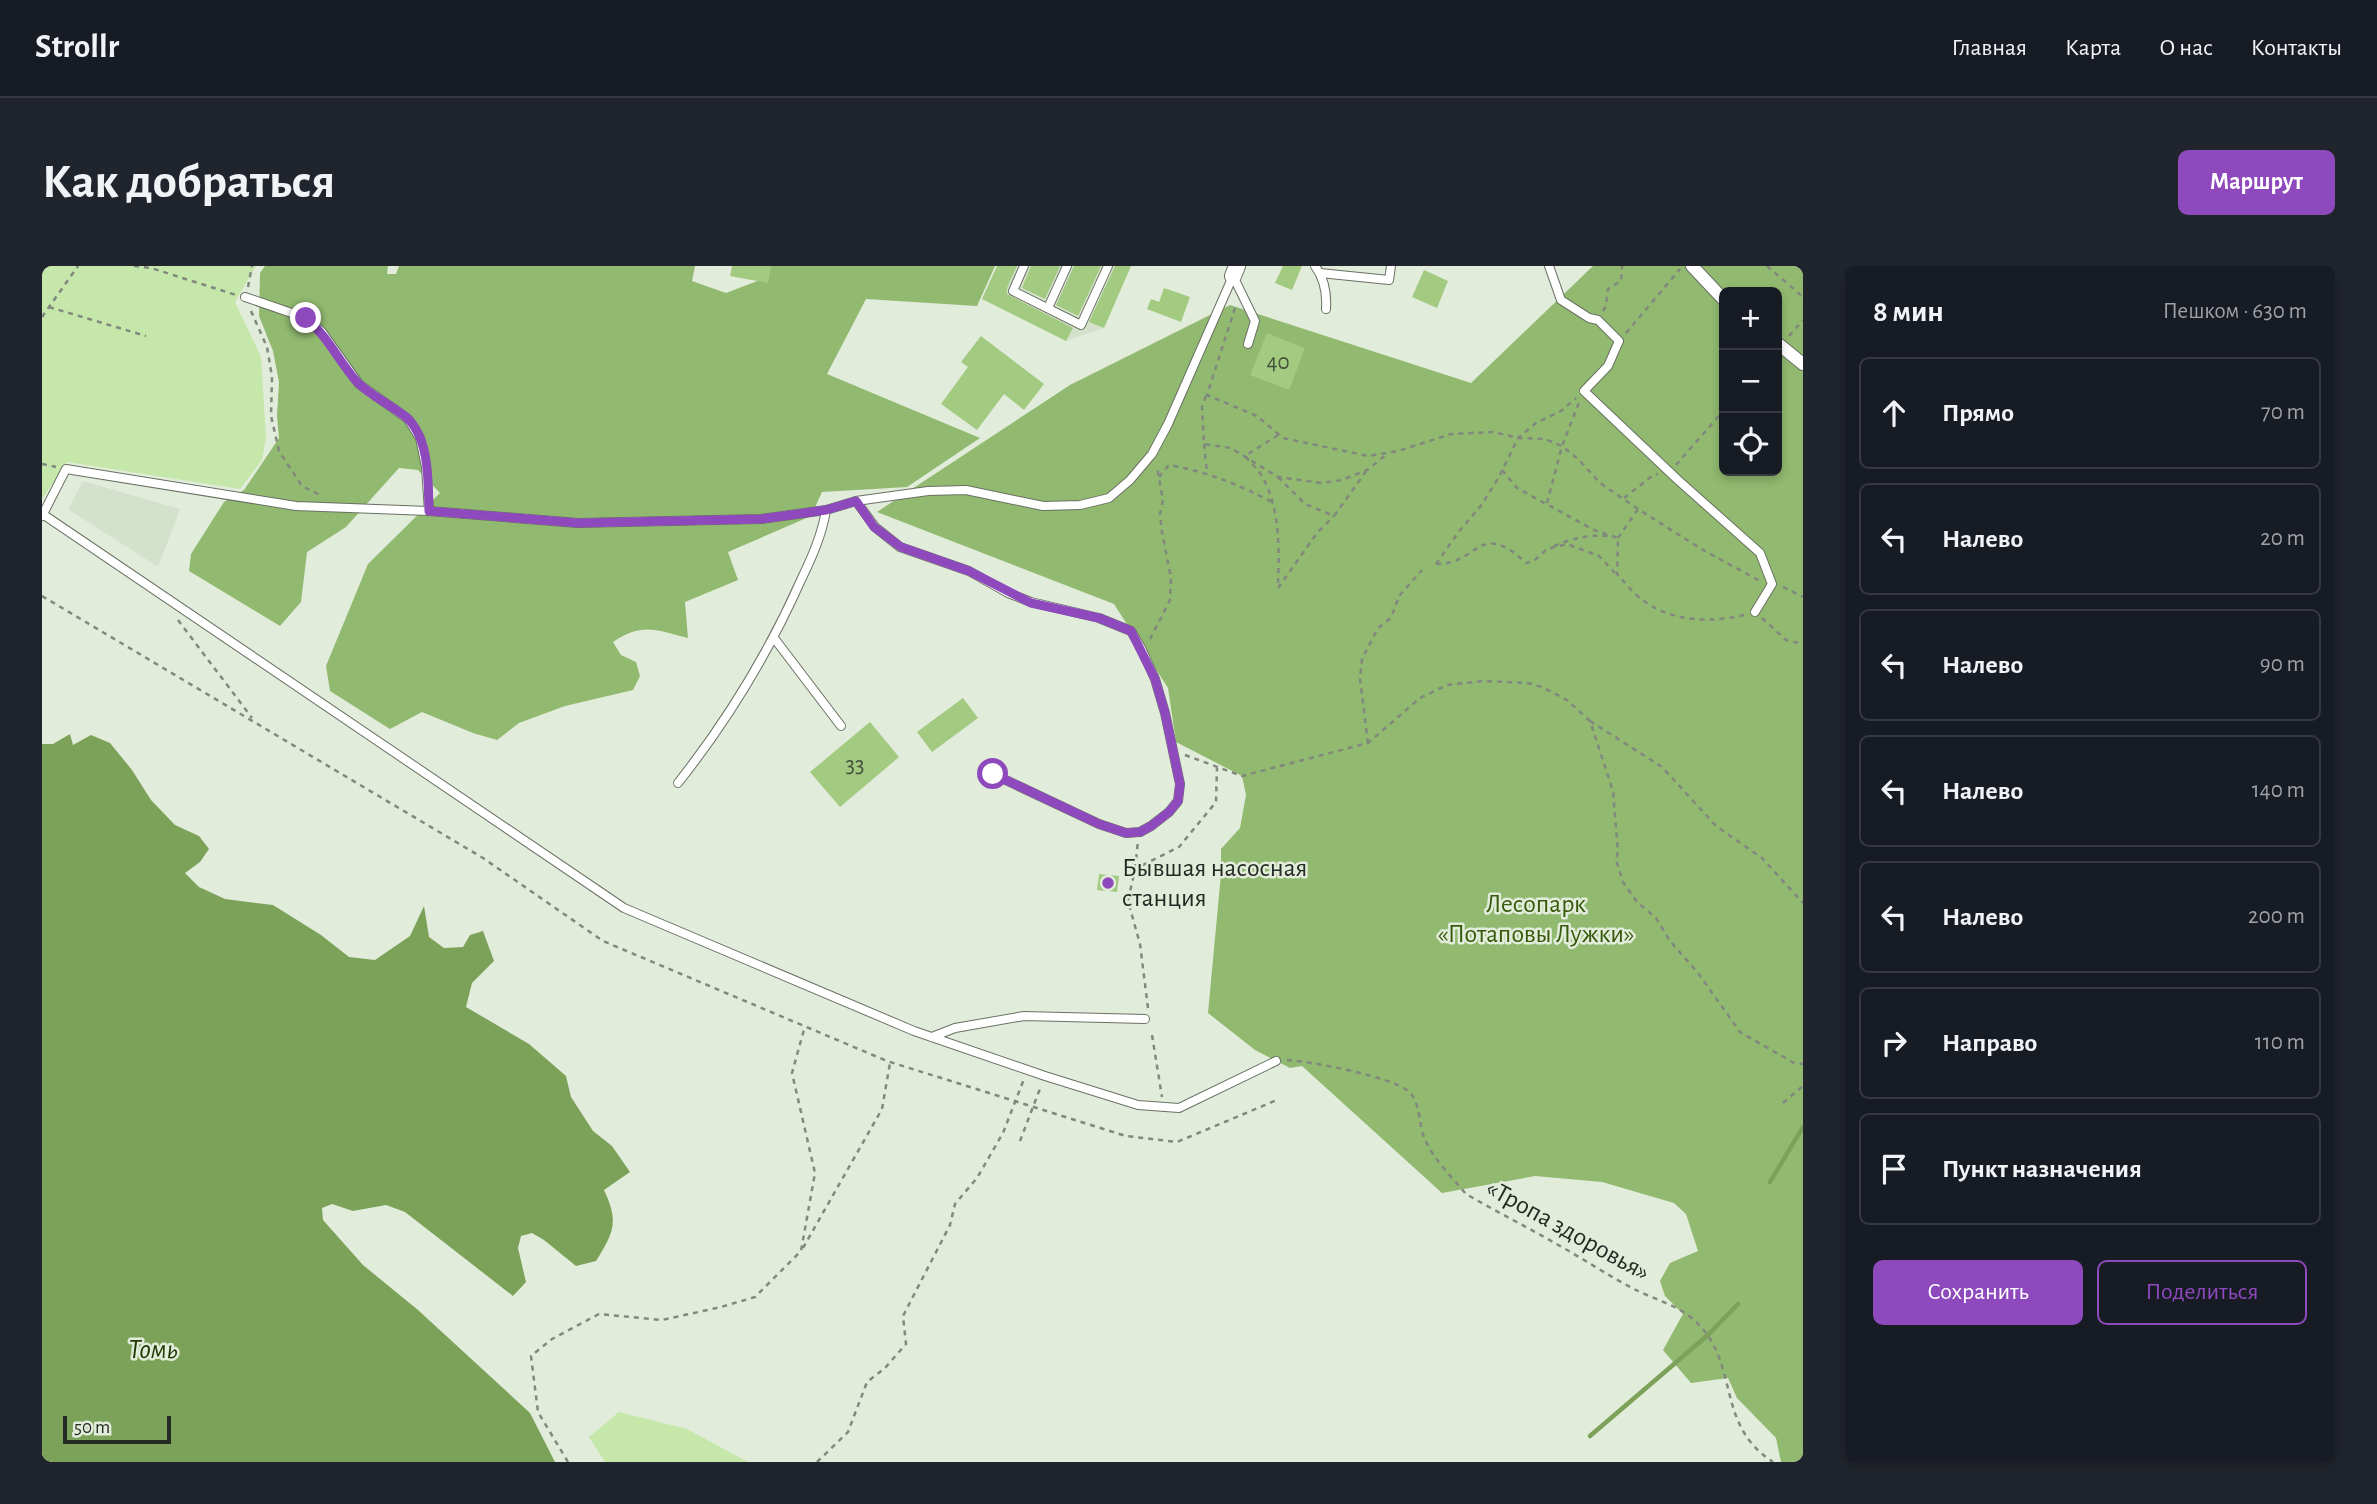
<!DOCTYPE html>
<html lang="ru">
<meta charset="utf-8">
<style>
:root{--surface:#171b24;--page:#20242c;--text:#f1f3f6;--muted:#9ea1a6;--line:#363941;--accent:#8e49bd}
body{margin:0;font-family:"Alegreya Sans",sans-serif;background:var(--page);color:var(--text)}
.controls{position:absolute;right:21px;top:21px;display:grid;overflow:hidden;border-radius:10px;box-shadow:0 4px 10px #0003}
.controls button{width:63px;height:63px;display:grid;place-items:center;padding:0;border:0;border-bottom:2px solid var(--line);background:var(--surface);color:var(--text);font:35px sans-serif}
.scale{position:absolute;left:21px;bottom:18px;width:108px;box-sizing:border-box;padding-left:7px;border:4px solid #262a24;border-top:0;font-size:19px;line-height:24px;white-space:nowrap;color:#262a24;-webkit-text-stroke:5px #e2ecdb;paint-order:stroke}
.stop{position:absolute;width:21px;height:21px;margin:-16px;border:5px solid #8e49bd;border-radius:50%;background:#fff}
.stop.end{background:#8e49bd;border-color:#fff;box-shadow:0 2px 7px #0008}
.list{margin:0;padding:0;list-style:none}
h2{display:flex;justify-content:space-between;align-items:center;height:91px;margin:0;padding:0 28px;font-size:30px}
h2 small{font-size:23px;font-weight:400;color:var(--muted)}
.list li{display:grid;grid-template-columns:46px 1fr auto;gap:21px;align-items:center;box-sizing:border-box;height:112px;margin:0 14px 14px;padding:0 14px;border:2px solid var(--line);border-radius:10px}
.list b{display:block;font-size:26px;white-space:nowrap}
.list em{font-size:23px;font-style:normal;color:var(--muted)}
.actions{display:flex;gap:14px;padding:21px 28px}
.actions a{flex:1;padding:16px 0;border:2px solid var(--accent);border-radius:10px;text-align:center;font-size:24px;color:var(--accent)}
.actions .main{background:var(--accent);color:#fff}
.icon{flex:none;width:38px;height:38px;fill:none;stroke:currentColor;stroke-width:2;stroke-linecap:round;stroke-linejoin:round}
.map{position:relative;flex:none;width:1761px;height:1196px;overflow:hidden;border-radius:10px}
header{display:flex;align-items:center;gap:42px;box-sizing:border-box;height:98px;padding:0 35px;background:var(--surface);border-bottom:2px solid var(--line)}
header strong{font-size:33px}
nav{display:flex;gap:38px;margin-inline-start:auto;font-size:24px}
.intro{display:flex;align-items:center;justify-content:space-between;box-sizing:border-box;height:168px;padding:0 42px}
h1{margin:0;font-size:49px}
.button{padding:18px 32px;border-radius:10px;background:var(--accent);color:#fff;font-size:24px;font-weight:700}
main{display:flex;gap:42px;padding:0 42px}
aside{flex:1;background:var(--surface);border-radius:10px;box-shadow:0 4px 10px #0003}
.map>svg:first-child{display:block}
.built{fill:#d4e1cb}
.green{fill:#c6e7aa}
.forest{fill:#91b96f;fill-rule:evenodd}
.water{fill:#7ca25a}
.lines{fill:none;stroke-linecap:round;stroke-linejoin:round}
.stream{stroke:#7ca25a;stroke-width:4.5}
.building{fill:#a2ca80}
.service-casing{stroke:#697163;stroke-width:10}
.pedestrian-casing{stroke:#697163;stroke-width:14}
.minor-casing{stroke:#697163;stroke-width:18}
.path{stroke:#81887d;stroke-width:2.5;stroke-dasharray:5 5;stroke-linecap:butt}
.service{stroke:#fff;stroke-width:8}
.pedestrian{stroke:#fff;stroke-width:12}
.minor{stroke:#fff;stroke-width:16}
.route{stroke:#8e49bd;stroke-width:9}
.poi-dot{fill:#8e49bd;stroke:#e2ecdb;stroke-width:2.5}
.labels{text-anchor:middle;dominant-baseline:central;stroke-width:5;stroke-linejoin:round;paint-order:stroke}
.number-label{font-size:23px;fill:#45523b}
.poi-label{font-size:26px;fill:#262a24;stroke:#e2ecdb;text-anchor:start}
.park-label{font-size:26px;fill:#375a0b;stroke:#e2ecdb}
.street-label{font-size:26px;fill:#262a24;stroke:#e2ecdb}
.water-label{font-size:28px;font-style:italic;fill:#233b05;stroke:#e2ecdb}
</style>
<header>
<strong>Strollr</strong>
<nav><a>Главная</a><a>Карта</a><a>О нас</a><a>Контакты</a></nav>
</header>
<div class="intro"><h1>Как добраться</h1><a class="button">Маршрут</a></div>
<main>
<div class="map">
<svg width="1761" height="1196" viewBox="0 0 1761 1196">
<rect width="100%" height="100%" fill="#e2ecdb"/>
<g class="built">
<polygon points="955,0 1089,0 1062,62 1024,75 940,33"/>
<polygon points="41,215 138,243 116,301 26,243"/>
</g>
<g class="green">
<polygon points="0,0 214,0 193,36 219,91 224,171 220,194 198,223 25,196 0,233"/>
<polygon points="577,1146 645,1163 706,1196 563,1196 547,1171"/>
</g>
<g class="forest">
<path d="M223,0H346L345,8H354L357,0H653L650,15L684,27L718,14L723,0H953L935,40L824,33L785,108L938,172L865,221L780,226L769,250L686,286L696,314L643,336L646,372C615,364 600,356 571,376L579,389L594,396L598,410L591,424L523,440L477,457L455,474L431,467L380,446L348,463L288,425L284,400L326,298L398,227L376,204L357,202L304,261L265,286L259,336L238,360L147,305L149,288L182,236L202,224L237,172L235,150L237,116L231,85L217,50L218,7Z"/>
<path d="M1551,0H1761V1196H1739L1734,1172L1695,1132L1686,1112L1649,1117L1621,1084L1641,1048L1623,1030L1618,1015L1628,997L1656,985L1644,948L1632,937L1560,916L1493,910L1400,927L1260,800L1248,802L1213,784L1166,747L1179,608V583L1198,562L1204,529L1200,510L1134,476L1126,422L1072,338L835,246L1028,119L1188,39L1429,117ZM1682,26H1735V205H1682Z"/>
</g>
<path class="water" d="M28,468L31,479L49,469L68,477L90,504L109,534L133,559L157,570L167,583L158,596L143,607L157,621L183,633L231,639L279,669L307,691L333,694L368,670L382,640L387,671L402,682L421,681L428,669L441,665L452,695L430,717L424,741L487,778L524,810L529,831L551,865L570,880L588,906L562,924C577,956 572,966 554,995L534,1000L502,974L490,967L479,970L476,982L484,1016L471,1030L363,946L344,939L311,945L290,938L280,942L281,954L321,999L376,1044L488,1147L513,1196H0V478H11Z"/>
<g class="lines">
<g class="stream">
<polyline points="1728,916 1761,861"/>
<polyline points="1548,1170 1666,1069 1696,1038"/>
</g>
</g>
<g class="building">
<polygon points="690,0 729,0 726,17 688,10"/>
<polygon points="955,0 975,0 965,22 965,28 1031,62 1024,75 940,33"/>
<polygon points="989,0 1018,0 1003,33 980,22"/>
<polygon points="1032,0 1059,0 1036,50 1014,39"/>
<polygon points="1073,0 1089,0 1062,62 1047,56"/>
<polygon points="1241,0 1260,0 1250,24 1233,17"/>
<polygon points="1382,4 1406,15 1395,42 1370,31"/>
<polygon points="1122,22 1148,31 1139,56 1105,43 1109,33 1117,36"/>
<polygon points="1225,67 1263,82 1247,124 1208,109"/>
<polygon points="939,70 1002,118 982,144 962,128 935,164 899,138 926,101 919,96"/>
<polygon points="921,432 936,452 890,486 875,466"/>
<polygon points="828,456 857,491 798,541 768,506"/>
<polygon points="1057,608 1077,610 1075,626 1055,624"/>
</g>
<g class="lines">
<g class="service-casing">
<g id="service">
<polyline points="982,0 971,25 1039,59 1066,0"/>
<path d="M1273,0C1282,12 1285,28 1284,43"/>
<polyline points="1507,0 1519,34 1547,52 1556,54 1577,75 1566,100 1542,125 1636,214 1718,287 1730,318 1713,346"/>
<polyline points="1278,7 1347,14 1349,0"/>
<polyline points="1191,10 1213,55 1206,78"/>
<polyline points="203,31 264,52 280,66 317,118 366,153 378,172 384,201 387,245"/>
<polyline points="1006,42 1025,0"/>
<polyline points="814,235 833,261 858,281 927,305 966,327 989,336 1057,352 1089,365 1099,382 1113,413 1123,447 1138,518 1136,535 1127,546 1109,560 1098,566 1084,567 1057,558 951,508"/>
<polyline points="2,249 582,642 872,765 1003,810 1096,839 1137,842 1234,795"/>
<polyline points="0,250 24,203 254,240 387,245 536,257 719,253 784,244 814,235 886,225 924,224 1001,240 1038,239 1067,232 1088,214 1110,188 1126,158 1191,10"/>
<polyline points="732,372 799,460"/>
<path d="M636,517C685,455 727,386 759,314C770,291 780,269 784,244"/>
<polyline points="890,771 913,762 982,750 1103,753"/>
</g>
</g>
<g class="pedestrian-casing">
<g id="pedestrian">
<polyline points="1650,0 1682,34"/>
<polyline points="1735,77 1761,98"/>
</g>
</g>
<g class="minor-casing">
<polyline id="minor" points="1191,10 1195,0"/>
</g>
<g class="path">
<polyline points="92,0 109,2 194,29"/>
<polyline points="1725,0 1761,31"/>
<polyline points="206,21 210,0"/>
<polyline points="7,41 104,70"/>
<polyline points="1193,42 1165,129 1215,150 1241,172 1326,190 1356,185 1409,168 1451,166 1476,172 1503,173 1520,180 1536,193 1558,217 1596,243 1661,284 1718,315"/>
<polyline points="209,45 225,81 230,111 229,150 237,185 260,220 278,229"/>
<polyline points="1561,45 1564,40 1566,23 1579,15 1580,0"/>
<polyline points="0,51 36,0"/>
<polyline points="1584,67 1638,3"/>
<polyline points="1747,70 1761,54"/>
<polyline points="1164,130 1160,141 1162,178 1189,182 1236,211 1280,217 1300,214 1325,204 1344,189"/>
<path d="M1236,169L1203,190C1209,197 1217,204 1221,212C1239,246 1237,285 1236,322L1275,267L1292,250"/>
<polyline points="1162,178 1165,206"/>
<polyline points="0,198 14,201"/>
<polyline points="1634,199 1682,144"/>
<path d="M1460,204L1475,222L1552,264L1576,272L1575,308C1583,317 1592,328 1602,335C1631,356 1669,357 1702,349"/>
<path d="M1117,211L1127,199C1166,206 1195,218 1230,236"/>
<polyline points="1236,211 1263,238 1292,250 1325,204"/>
<polyline points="1582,232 1610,210 1616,208"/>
<polyline points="1505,237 1520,180 1538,134"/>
<polyline points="1576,272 1596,243"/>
<path d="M1512,280C1531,272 1546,269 1566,270"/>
<polyline points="1394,298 1418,264 1438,241 1457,211 1476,172 1494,157 1519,145 1534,132"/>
<path d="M1394,298C1437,299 1436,252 1484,297L1492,295L1505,283L1525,278L1557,290L1573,307"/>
<polyline points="1741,321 1761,331"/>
<polyline points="0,330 441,592 561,675 845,795 1084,870 1135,876 1235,834"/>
<polyline points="1720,352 1744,374 1761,378"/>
<polyline points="136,354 210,452"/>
<polyline points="1108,373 1128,334 1129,312 1120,266 1118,248 1121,234 1115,201"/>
<polyline points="1548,455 1620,501 1674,560 1720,592 1761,637"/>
<polyline points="1326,477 1318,413 1320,393 1336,362 1349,352 1357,330 1380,304"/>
<polyline points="1143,489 1200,510 1326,477 1378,432 1405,419 1441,415 1486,417 1500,421 1525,434 1548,455 1571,525 1576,586 1574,594 1581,616 1595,636 1614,652 1628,675 1656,707 1698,766 1752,797 1761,798"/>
<polyline points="1093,603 1096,575"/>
<polyline points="1106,742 1098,678 1086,635 1093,603 1137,581 1174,536 1175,502"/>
<polyline points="1110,769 1120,831"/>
<path d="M1245,794C1268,795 1350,811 1366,825C1379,836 1376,856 1382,871C1390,892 1410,911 1424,928C1455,946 1487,962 1518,980C1543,994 1567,1010 1592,1023C1611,1033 1638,1040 1653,1055C1699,1097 1672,1158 1731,1196"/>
<polyline points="1741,837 1761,820"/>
<polyline points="978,875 999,820"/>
<polyline points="761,982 840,843 848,797"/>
<polyline points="526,1196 496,1146 489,1090 510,1073 557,1048 620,1054 679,1041 713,1031 759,985 773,907 750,807 763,760"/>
<polyline points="775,1196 806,1166 825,1116 843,1102 864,1078 861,1050 908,959 913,938 935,912 961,867 982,813"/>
</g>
<use href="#service" class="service"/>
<use href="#pedestrian" class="pedestrian"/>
<use href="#minor" class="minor"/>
</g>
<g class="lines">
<path class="route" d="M264,52C286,71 296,94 315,116C329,130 349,139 364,151C388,172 386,216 387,245L536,257L719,253L784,244L814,235L832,261L859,281L927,305L989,337L1057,352L1089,365L1113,413L1123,447L1138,518L1136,535L1127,546L1109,560L1098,566L1084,567L1057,558L951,508"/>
</g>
<circle class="poi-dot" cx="1066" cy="617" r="7"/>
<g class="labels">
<g class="number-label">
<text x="1236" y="96">40</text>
<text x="813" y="499">33</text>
</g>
<g class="poi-label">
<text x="1080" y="602">Бывшая насосная<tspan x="1080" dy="30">станция</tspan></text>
</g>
<g class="park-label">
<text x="1494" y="638">Лесопарк<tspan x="1494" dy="30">«Потаповы Лужки»</tspan></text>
</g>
<g class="street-label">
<text transform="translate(1526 964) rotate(29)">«Тропа здоровья»</text>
</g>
<g class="water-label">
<text x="111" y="1084">Томь</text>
</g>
</g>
</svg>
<div class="controls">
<button>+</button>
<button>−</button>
<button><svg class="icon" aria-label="locate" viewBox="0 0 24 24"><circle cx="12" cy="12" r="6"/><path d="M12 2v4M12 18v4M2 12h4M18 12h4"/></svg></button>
</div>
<div class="scale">50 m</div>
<div class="stop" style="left:951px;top:508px"></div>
<div class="stop end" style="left:264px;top:52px"></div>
</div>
<aside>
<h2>8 мин<small>Пешком · 630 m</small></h2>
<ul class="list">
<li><svg class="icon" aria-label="ahead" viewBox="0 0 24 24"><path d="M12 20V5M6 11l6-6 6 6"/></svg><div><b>Прямо</b></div><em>70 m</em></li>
<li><svg class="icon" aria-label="left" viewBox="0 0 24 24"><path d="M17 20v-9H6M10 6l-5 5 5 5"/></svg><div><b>Налево</b></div><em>20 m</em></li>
<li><svg class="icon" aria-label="left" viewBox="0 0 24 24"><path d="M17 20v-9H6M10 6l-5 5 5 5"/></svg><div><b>Налево</b></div><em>90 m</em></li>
<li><svg class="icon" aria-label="left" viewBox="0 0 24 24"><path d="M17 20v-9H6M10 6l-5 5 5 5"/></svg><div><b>Налево</b></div><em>140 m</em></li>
<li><svg class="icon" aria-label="left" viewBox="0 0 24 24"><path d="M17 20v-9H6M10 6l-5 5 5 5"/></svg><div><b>Налево</b></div><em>200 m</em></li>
<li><svg class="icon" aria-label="right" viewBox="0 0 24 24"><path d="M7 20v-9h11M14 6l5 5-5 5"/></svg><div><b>Направо</b></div><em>110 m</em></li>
<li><svg class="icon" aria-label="arrive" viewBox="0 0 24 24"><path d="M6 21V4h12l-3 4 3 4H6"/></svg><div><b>Пункт назначения</b></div></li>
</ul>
<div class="actions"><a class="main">Сохранить</a><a>Поделиться</a></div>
</aside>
</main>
